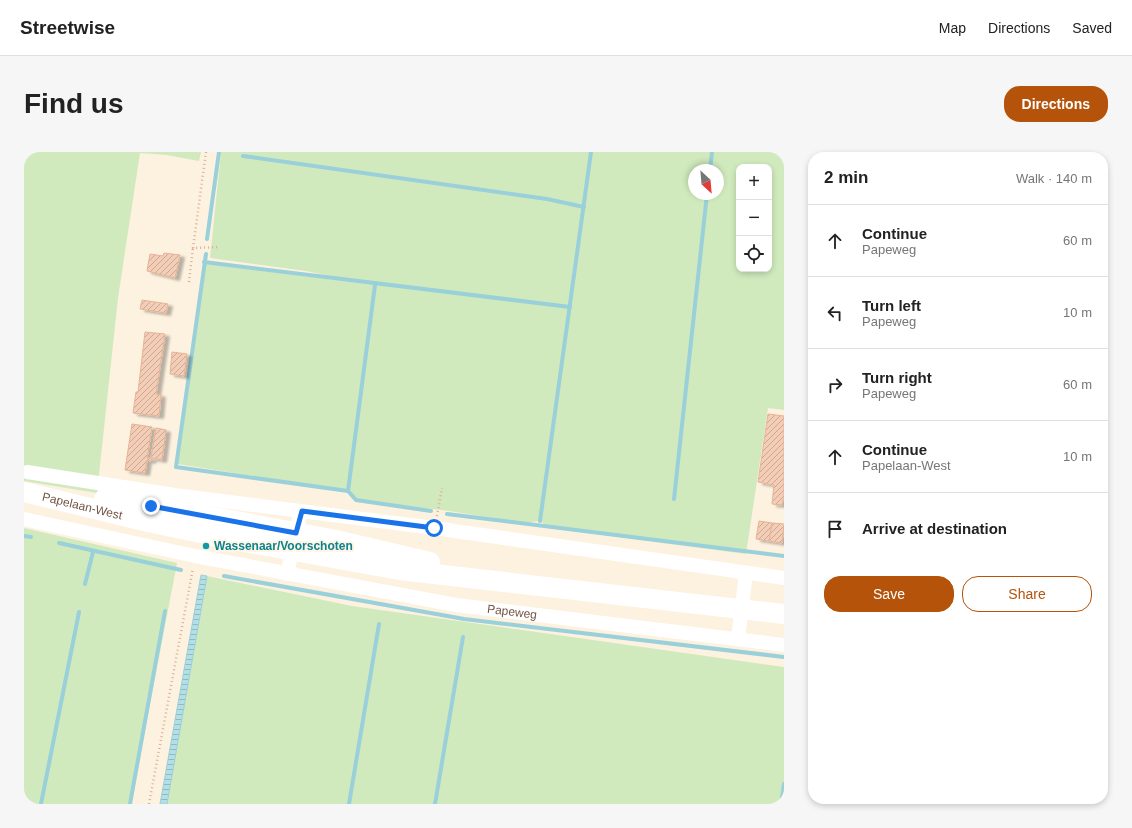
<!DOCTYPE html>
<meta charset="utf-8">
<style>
:root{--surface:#fff;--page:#f6f6f6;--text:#222;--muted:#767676;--line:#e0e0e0;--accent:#b45309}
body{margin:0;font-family:Arial,sans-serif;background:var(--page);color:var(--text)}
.controls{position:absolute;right:12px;top:12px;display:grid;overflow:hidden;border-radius:8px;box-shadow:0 2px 6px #0003}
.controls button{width:36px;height:36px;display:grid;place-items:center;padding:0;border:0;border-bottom:1px solid var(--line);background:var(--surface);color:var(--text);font:20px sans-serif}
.compass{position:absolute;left:664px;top:12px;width:36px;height:36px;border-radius:50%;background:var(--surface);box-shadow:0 2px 6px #0003;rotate:154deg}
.stop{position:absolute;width:12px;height:12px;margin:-9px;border:3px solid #1a73e8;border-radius:50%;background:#fff}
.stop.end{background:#1a73e8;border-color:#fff;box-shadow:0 1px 4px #0008}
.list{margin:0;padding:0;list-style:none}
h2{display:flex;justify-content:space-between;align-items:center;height:52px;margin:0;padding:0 16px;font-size:17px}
h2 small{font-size:13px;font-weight:400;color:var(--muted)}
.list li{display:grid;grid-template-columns:26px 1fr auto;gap:12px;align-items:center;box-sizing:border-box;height:72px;padding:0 16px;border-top:1px solid var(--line)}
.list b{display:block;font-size:15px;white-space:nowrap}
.list p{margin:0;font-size:13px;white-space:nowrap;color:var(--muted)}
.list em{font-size:13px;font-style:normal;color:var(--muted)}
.actions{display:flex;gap:8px;padding:12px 16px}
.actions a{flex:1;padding:9px 0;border:1px solid var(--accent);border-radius:16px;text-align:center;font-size:14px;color:var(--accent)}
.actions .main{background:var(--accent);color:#fff}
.icon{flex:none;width:22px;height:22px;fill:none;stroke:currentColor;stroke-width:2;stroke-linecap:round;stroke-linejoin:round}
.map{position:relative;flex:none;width:760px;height:652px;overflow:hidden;border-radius:16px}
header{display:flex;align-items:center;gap:24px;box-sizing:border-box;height:56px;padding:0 20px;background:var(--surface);border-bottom:1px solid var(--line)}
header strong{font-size:19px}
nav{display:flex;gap:22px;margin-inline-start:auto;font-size:14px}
.intro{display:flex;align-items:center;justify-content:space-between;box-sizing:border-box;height:96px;padding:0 24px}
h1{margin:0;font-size:28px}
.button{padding:10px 18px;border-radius:16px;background:var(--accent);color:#fff;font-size:14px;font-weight:700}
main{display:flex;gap:24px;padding:0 24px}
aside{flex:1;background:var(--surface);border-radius:16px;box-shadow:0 2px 6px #0003}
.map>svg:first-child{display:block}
.grass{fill:#d0eabd;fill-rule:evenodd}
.water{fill:url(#water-rules);stroke:#99d0d9}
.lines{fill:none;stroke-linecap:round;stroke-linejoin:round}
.stream{stroke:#99d0d9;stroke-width:4}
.building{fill:url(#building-hatch);stroke:#e7b395;filter:url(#shadow)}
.path{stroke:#d8b199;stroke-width:2.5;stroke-dasharray:1 3;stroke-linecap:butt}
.minor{stroke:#fff;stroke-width:14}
.secondary{stroke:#fff;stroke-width:20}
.route{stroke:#1a73e8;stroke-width:5}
.culture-dot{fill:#0f9aa8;stroke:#fff5e6;stroke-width:1.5}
.labels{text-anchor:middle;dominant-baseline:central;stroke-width:4;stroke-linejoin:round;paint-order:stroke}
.street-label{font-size:12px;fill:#745646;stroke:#fff5e6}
.culture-label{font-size:12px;font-weight:bold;fill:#0d838f;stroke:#fff5e6;text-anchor:start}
</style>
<header>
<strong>Streetwise</strong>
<nav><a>Map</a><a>Directions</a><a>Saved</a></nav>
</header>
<div class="intro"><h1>Find us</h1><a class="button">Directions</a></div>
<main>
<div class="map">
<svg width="760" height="652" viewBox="0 0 760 652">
<defs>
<pattern id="water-rules" width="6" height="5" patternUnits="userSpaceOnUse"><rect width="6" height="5" fill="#b3e0e7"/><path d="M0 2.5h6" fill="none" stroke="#96b8bd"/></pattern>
<pattern id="building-hatch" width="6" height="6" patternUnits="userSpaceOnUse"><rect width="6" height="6" fill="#f3cdb6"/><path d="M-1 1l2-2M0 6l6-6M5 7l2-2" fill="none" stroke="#c9a996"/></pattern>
<filter id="shadow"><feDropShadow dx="4.5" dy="2.5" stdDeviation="1" flood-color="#0004"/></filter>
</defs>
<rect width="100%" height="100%" fill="#fdf1df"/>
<g class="grass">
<polygon points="0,0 177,0 175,9 143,3 116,1 94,146 73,341 0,329"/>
<path d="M197,0H760V258L744,256L722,402L539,378L525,376L516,369L500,371L425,359L342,349C333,348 329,347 324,339L154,312L182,112L343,132L282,119L186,106ZM715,15H745V117H715ZM670,18H694V42H670Z"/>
<polygon points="0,376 153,411 107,652 0,652"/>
<polygon points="183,424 328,454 760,515 760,652 143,652"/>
</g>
<polygon class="water" points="177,423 183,424 143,652 136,652"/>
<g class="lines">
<g class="stream">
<polyline points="219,4 523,47 560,55"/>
<polyline points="686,18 688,0"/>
<polyline points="183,87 195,0"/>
<polyline points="182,102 152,315 324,339"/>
<polyline points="180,110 546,155"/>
<polyline points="351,133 324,339 332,348 407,359"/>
<polyline points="650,347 683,42"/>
<polyline points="423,362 760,404"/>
<polyline points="516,369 567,0"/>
<polyline points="0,384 7,385"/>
<polyline points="35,391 157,418"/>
<polyline points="200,424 440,467 760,505"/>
<polyline points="61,432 69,400"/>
<polyline points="17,652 55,460"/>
<polyline points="106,652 141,459"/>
<polyline points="325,652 355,472"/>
<polyline points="411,652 439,485"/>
<polyline points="757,652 760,632"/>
</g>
</g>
<g class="building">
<polygon points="140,101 156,103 151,126 123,119 126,102 139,104"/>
<polygon points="118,148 144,152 142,161 116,157"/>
<polygon points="121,180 141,182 132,242 137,243 135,264 109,261 112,240 114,240"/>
<polygon points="148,200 163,202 160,224 146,222"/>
<polygon points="744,262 760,264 760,348 759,348 758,353 748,352 750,333 734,330"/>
<polygon points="108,272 128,275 123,306 127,306 132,276 142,278 138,308 128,306 127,309 123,308 121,321 101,318"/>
<polygon points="735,369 748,371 745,389 732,387"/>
<polygon points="748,371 760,372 758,391 745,389"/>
</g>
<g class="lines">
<g class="path">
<polyline points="182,0 169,96 196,95"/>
<polyline points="165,130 169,96"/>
<polyline points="413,364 418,336"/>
<polyline points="125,652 169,416"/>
</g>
<g class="minor">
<polyline points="3,320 151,343 410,376 760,426"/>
<path id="s1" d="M0,367L171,404L432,453L760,493"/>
<polyline points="263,422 277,359"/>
<polyline points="714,487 722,421"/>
</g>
<g class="secondary">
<path id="s2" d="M0,340L124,370L210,388L375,418L760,462"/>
<polyline points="80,347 212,369 312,388 406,410"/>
</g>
</g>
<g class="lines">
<polyline class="route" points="127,354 272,381 278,359 410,376"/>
</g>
<circle class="culture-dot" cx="182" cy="394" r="4"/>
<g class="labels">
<g class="street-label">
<text stroke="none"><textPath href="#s2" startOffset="60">Papelaan-West</textPath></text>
<text stroke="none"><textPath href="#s1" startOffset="497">Papeweg</textPath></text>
</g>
<g class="culture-label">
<text x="190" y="394">Wassenaar/Voorschoten</text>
</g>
</g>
</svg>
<div class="controls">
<button>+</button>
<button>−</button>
<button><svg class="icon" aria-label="locate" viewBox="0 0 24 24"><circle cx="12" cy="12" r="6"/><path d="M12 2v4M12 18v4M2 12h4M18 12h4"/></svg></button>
</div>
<svg class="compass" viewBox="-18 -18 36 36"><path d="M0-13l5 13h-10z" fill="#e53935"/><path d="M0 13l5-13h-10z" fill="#767676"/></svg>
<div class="stop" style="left:410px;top:376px"></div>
<div class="stop end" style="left:127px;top:354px"></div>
</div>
<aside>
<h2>2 min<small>Walk · 140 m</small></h2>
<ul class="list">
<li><svg class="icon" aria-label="ahead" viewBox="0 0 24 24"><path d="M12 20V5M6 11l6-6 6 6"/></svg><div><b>Continue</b><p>Papeweg</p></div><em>60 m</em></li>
<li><svg class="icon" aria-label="left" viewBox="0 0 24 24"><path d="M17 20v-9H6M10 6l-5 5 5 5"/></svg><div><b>Turn left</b><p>Papeweg</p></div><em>10 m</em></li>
<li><svg class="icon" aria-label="right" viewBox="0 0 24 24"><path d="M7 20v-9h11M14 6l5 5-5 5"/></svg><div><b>Turn right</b><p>Papeweg</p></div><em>60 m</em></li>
<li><svg class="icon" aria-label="ahead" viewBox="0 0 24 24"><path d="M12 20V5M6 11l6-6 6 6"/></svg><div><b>Continue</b><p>Papelaan-West</p></div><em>10 m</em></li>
<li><svg class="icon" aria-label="arrive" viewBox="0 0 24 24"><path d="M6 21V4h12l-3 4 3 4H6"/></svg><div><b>Arrive at destination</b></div></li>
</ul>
<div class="actions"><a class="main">Save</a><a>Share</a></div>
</aside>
</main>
